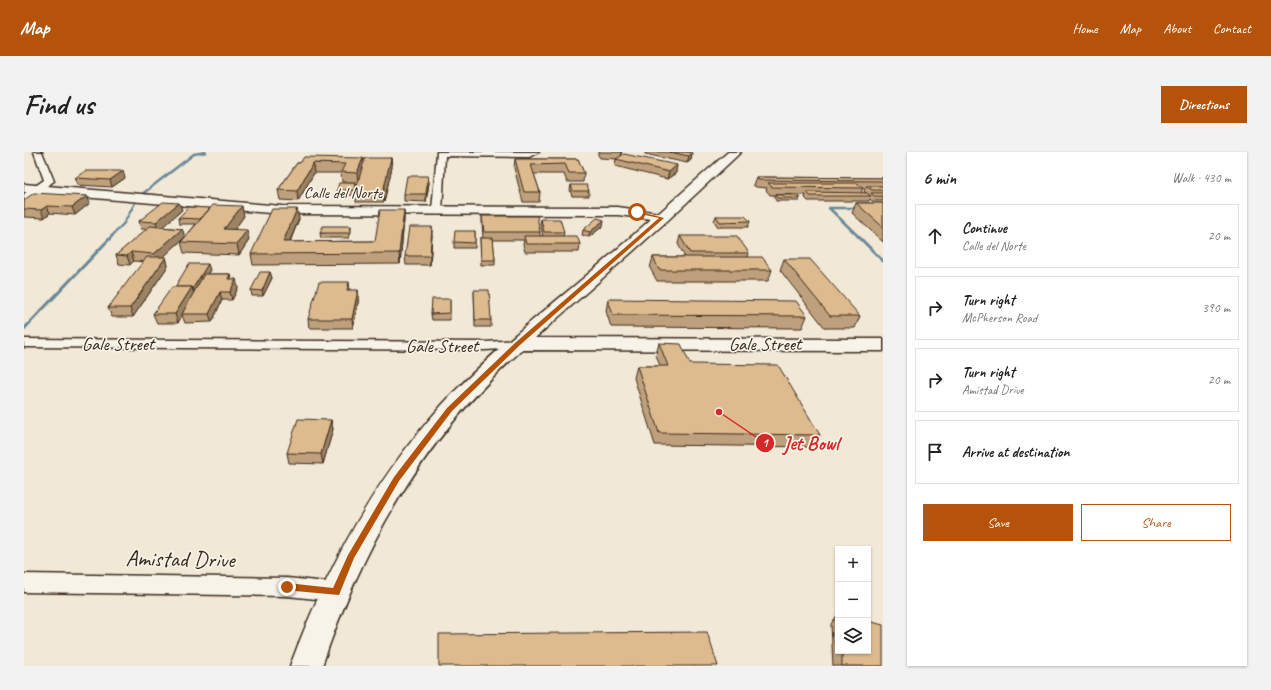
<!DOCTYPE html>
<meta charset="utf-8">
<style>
:root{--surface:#fff;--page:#f2f2f2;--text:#222;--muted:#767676;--line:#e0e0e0;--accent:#b45309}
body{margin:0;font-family:Caveat,sans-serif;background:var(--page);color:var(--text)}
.controls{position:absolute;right:12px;bottom:12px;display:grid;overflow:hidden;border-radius:0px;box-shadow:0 1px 3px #0004}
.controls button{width:36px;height:36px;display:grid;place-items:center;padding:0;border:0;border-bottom:1px solid var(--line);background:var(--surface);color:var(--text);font:20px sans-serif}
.stop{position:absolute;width:12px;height:12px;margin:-9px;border:3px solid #b45309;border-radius:50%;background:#fff}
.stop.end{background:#b45309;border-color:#fff;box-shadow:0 1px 4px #0008}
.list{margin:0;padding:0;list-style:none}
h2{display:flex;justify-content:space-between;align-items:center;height:52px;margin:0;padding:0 16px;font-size:17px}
h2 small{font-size:13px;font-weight:400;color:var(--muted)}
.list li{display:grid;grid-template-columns:26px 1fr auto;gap:12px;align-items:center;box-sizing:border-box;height:64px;margin:0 8px 8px;padding:0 8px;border:1px solid var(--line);border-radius:0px}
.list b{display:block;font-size:15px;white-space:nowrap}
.list p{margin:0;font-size:13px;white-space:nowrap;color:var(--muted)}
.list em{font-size:13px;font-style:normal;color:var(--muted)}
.actions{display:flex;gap:8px;padding:12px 16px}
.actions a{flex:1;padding:9px 0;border:1px solid var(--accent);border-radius:0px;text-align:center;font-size:14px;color:var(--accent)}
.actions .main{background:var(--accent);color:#fff}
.icon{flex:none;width:22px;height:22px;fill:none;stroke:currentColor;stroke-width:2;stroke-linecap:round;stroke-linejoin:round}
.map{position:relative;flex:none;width:859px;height:514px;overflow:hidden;border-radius:0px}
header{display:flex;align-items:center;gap:24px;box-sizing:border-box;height:56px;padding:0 20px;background:var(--accent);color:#fff}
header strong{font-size:19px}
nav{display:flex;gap:22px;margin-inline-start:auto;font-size:14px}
.intro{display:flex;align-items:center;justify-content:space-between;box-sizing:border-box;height:96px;padding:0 24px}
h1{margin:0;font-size:28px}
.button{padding:10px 18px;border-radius:0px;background:var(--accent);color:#fff;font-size:14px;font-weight:700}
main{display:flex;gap:24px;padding:0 24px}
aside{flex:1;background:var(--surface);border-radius:0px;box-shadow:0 1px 3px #0004}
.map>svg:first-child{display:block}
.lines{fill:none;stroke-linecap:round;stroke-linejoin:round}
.stream-far1{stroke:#688797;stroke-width:2.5}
.stream{stroke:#688797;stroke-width:3}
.street-casing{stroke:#3b2a1e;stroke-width:3}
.secondary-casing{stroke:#3b2a1e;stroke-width:3}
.street{fill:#f7f3e8;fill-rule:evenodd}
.secondary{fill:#f7f3e8;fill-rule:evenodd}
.wall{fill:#bea17b;stroke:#3b2a1e;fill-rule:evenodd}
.shaded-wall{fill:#9b8364;stroke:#3b2a1e}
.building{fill:#ddbb8f;stroke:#3b2a1e}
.route{fill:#b45309}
.labels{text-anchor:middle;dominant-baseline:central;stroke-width:3.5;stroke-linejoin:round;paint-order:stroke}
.far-street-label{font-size:16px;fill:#3b2a1e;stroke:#f7f3e8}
.street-label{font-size:19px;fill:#3b2a1e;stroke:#f7f3e8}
.near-street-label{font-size:23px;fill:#3b2a1e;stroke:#f7f3e8}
.leader{fill:none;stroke:#d62828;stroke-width:1.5}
.callout-dot{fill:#d62828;stroke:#f7f3e8;stroke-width:1.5}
.mark-label{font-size:12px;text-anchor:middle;font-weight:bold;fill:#fff}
.callout-label{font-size:20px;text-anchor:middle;font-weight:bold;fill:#d62828;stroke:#f7f3e8;stroke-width:3.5;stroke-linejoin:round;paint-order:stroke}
</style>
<header>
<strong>Map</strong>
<nav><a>Home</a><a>Map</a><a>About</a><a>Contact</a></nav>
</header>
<div class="intro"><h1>Find us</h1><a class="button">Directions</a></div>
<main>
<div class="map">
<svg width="859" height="514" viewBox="0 0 859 514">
<rect width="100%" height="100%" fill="#f2e8d6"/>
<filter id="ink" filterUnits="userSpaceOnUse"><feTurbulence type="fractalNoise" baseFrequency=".025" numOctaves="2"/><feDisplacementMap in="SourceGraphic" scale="8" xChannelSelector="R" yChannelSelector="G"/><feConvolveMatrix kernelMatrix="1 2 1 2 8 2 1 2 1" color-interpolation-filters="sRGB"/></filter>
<g filter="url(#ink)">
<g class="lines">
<g class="stream-far1">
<polyline points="117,43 170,2 182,0"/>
<polyline points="87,85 100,71 112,49"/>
<polyline points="835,85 805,56 835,56"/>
</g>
<g class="stream">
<polyline points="834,84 859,109"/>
<polyline points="0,177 88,84"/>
</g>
<g class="street-casing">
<g id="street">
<polygon points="10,0 18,0 30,29 0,50 0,42 20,28"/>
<polygon points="413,0 515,0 505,5 421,4 418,59 413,62 408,59"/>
<polygon points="0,187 461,190 494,188 499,189 501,192 499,195 494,196 461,198 0,195"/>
<polygon points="0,422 263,426 312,431 320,433 323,440 320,447 312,449 263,444 0,440"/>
</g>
</g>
<g class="secondary-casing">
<path id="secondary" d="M704,0H717L643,69L511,186L859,187V199L498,198C400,286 340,390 298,514H266C304,412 355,318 431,239C463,206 498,177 533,148C565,122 596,95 627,67L594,63L258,62L0,40V32L258,54L594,55L635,61Z"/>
</g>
<use href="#street" class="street"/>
<use href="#secondary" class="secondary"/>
</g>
<g class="wall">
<polygon points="574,0 598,0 597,4 652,21 643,27 591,14 592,7 593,7 576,6 574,3"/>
<polygon points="621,0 662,0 668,1 667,8 663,11 621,2"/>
<polygon points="367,6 368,15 360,50 332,50 331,41 330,43 314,43 313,38 331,31 332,36 334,30 318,30 317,21 290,21 274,49 256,48 254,38 273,11 340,11"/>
<polygon points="491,7 554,7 560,21 559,30 543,30 540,22 510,22 516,40 515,50 499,50 490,16"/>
<polygon points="404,24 405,31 402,50 380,49 380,42"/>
<path d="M732,25L859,26V49H848L846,47L845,49H784L781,46L782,43H773L776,46L775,49H752L750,45L751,43H769H746L742,38L743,36L732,35L729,33ZM839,36H841L840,39L842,41H837Z"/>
<polygon points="51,26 101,26 88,35 54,33"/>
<polygon points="547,33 565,39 565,44 548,44 546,38"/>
<polygon points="63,44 66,51 51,63 26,61 20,66 0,65 0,48"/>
<polygon points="155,51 158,58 138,75 158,77 161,85 139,105 142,105 144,114 109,165 88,165 84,156 120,110 110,109 106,113 95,112 92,103 123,77 117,77 115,69"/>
<polygon points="832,51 859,51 859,90 828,61"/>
<polygon points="273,57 275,67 266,90 351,89 380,58 380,68 376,112 229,113 227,102"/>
<polygon points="220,64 210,78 225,88 215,103 160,101 157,90 172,72 155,72 154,66"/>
<polygon points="458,64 516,80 516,84 519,84 516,72 517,67 540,80 539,84 556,92 555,100 501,100 499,92 500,88 469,88 471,108 471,113 457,113 456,86 459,86 458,72"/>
<polygon points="692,64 726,69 724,75 694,75 690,69"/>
<polygon points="579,74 565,85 558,83 559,78"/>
<polygon points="327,79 325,86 297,86 296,81"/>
<polygon points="451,79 451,96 430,96 430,90"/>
<polygon points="408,83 406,113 382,113 381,104"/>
<polygon points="656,84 725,101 724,105 748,118 744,129 633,129 626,116 629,105 661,105 654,92"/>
<polygon points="760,107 836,164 831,176 801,176 756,118"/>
<polygon points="186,118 183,122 206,122 207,127 214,136 208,148 198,148 188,170 161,171 158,163 154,171 133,171 129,162 151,135"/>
<polygon points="246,120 248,126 239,144 228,144 227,138"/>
<polygon points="450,138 467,168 467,175 451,175"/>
<polygon points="335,146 329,176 285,176 284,167"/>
<polygon points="426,147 426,168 408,168 407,162"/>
<polygon points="584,147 783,164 778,176 587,175 582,159"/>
<polygon points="635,191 666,212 796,283 789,295 631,293 610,226 613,214 636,214 632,203"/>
<polygon points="307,268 309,277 299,312 265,311 263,301"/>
<polygon points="814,462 814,499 844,499 859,514 809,514 807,472"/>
</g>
<g class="shaded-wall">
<polygon points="668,1 667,8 663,11 665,4"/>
<polygon points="339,6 340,15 334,30 333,21"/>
<polygon points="367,6 368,15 360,50 359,40"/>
<polygon points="289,11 290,21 274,49 273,39"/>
<polygon points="653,13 652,21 643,27 645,20"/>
<polygon points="99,19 101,26 88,35 86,28"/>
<polygon points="404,24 405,31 402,50 402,42"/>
<polygon points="331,31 332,36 330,43 330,38"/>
<polygon points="63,44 66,51 51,63 48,55"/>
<polygon points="155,51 158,58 135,78 132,70"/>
<polygon points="23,54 26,61 20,66 17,58"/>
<polygon points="218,54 220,64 203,88 200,77"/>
<polygon points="273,57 275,67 261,100 259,90"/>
<polygon points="380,58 380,68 376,112 375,101"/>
<polygon points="580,68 579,74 565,85 566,80"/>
<polygon points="327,74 327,79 325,86 325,81"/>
<polygon points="408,75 408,83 406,113 406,104"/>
<polygon points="158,77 161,85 133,111 130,102"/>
<polygon points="223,78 225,88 215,103 213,92"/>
<polygon points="107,100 110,109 106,113 103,104"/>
<polygon points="142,105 144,114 109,165 106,156"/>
<polygon points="184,112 186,118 171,142 169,136"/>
<polygon points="246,120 248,126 239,144 238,139"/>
<polygon points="206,122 208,131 204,127"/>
<polygon points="212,127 214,136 208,148 206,140"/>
<polygon points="325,130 326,139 323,138"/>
<polygon points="168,135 170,143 158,162 158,163 154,171 151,162"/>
<polygon points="334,138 335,146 329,176 328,167"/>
<polygon points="196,140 198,148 188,170 185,162"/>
<polygon points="307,268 309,277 299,312 297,302"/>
</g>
<g class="building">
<polygon points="645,0 662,0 668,1 665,4"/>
<polygon points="600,2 653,13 645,20 592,7"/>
<polygon points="280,5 339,6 333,21 317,20 321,12 289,11 273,39 254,38 273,11 276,11"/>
<polygon points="341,6 367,6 359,40 331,40"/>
<polygon points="491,7 554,7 560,21 545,21 541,12 507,13 516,40 500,40"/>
<polygon points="61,19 99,19 86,28 51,26"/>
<polygon points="383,24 404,24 402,42 380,42"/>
<polygon points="732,25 859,26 859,29 734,28"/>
<polygon points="315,31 331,31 330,38 313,38"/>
<polygon points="744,31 833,31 839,36 748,35"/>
<polygon points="547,33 563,33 565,39 549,39"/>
<polygon points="842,34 859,34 859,38 848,38"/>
<polygon points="783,40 843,41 847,44 786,44"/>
<polygon points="10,41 63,44 48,55 23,54 17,58 0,57 0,48"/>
<polygon points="847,41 859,41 859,44 850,44"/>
<polygon points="751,43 773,43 776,46 753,46"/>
<polygon points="139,50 155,51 132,70 115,69"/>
<polygon points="832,51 859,51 859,75"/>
<polygon points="189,53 218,54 200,77 223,78 213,92 157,90"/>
<polygon points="165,55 186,56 176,67 154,66"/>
<polygon points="248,57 273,57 259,90 351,89 356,58 380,58 375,101 227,102"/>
<polygon points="458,64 513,64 516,80 460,80"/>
<polygon points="692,64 721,64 726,69 696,70"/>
<polygon points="573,66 580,68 566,80 559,78"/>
<polygon points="517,67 536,67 540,80 520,80"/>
<polygon points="126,74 158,77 130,102 107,100 103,104 92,103"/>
<polygon points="299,74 327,74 325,81 296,81"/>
<polygon points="385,75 408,75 406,104 381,104"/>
<polygon points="431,79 451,79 451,91 430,90"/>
<polygon points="500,84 553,84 556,92 502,92"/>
<polygon points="656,84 713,84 725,101 666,101"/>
<polygon points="456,86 469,86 471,108 457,108"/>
<polygon points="123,105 142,105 106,156 84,156 104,129"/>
<polygon points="629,105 738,105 748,118 635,118"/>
<polygon points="760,107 786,107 836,164 806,164"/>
<polygon points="165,112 184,112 169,136 168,136 168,135 151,135"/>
<polygon points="236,120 246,120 238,139 227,138"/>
<polygon points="180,122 206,122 204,127 212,127 206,140 196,140 185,162 158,162"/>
<polygon points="295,130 325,130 323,138 334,138 328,167 284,167"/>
<polygon points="148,135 168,135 151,162 129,162"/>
<polygon points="450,138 465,138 467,168 451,168"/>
<polygon points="408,147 426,147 426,161 407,162"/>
<polygon points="584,147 772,149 783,164 589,163"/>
<polygon points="635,191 657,192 666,212 754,213 796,283 635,281 613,214 644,214"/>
<polygon points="274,267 307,268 297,302 263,301"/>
<polygon points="844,469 859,473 859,514 818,514 818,499 844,499"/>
<polygon points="683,480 694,514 415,514 415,482"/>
</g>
</g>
<polygon class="route" points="613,59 640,66 496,193 428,259 375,329 330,406 315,443 260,438 259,435 263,431 309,436 324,403 370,325 423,256 491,191 635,66 612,61"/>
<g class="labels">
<g class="far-street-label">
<text x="319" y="41">Calle del Norte</text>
</g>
<g class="street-label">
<text x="94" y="192">Gale Street</text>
<text x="741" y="192">Gale Street</text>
<text x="418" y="194">Gale Street</text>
</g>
<g class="near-street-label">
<text transform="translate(156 407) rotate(1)">Amistad Drive</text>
</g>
</g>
<path class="leader" d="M695 260L741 291"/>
<g class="callout-dot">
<circle cx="695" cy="260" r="4"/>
<circle cx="741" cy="291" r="10"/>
</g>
<g class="mark-label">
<text x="741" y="295">1</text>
</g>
<g class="callout-label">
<text x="787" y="298">Jet Bowl</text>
</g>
</svg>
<div class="controls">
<button>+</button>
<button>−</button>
<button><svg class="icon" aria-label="layers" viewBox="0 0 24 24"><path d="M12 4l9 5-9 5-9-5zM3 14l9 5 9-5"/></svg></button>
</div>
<div class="stop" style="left:613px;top:60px"></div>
<div class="stop end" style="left:263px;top:435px"></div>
</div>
<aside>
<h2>6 min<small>Walk · 430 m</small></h2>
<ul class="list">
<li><svg class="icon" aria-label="ahead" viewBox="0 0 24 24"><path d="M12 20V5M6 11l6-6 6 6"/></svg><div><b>Continue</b><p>Calle del Norte</p></div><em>20 m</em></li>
<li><svg class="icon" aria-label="right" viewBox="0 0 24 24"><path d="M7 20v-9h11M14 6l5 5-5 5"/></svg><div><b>Turn right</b><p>McPherson Road</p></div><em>390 m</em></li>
<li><svg class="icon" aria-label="right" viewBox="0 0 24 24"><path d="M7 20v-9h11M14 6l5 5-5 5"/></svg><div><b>Turn right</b><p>Amistad Drive</p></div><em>20 m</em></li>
<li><svg class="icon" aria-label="arrive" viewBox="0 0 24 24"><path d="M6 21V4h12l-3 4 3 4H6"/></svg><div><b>Arrive at destination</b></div></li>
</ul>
<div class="actions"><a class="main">Save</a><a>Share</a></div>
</aside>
</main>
